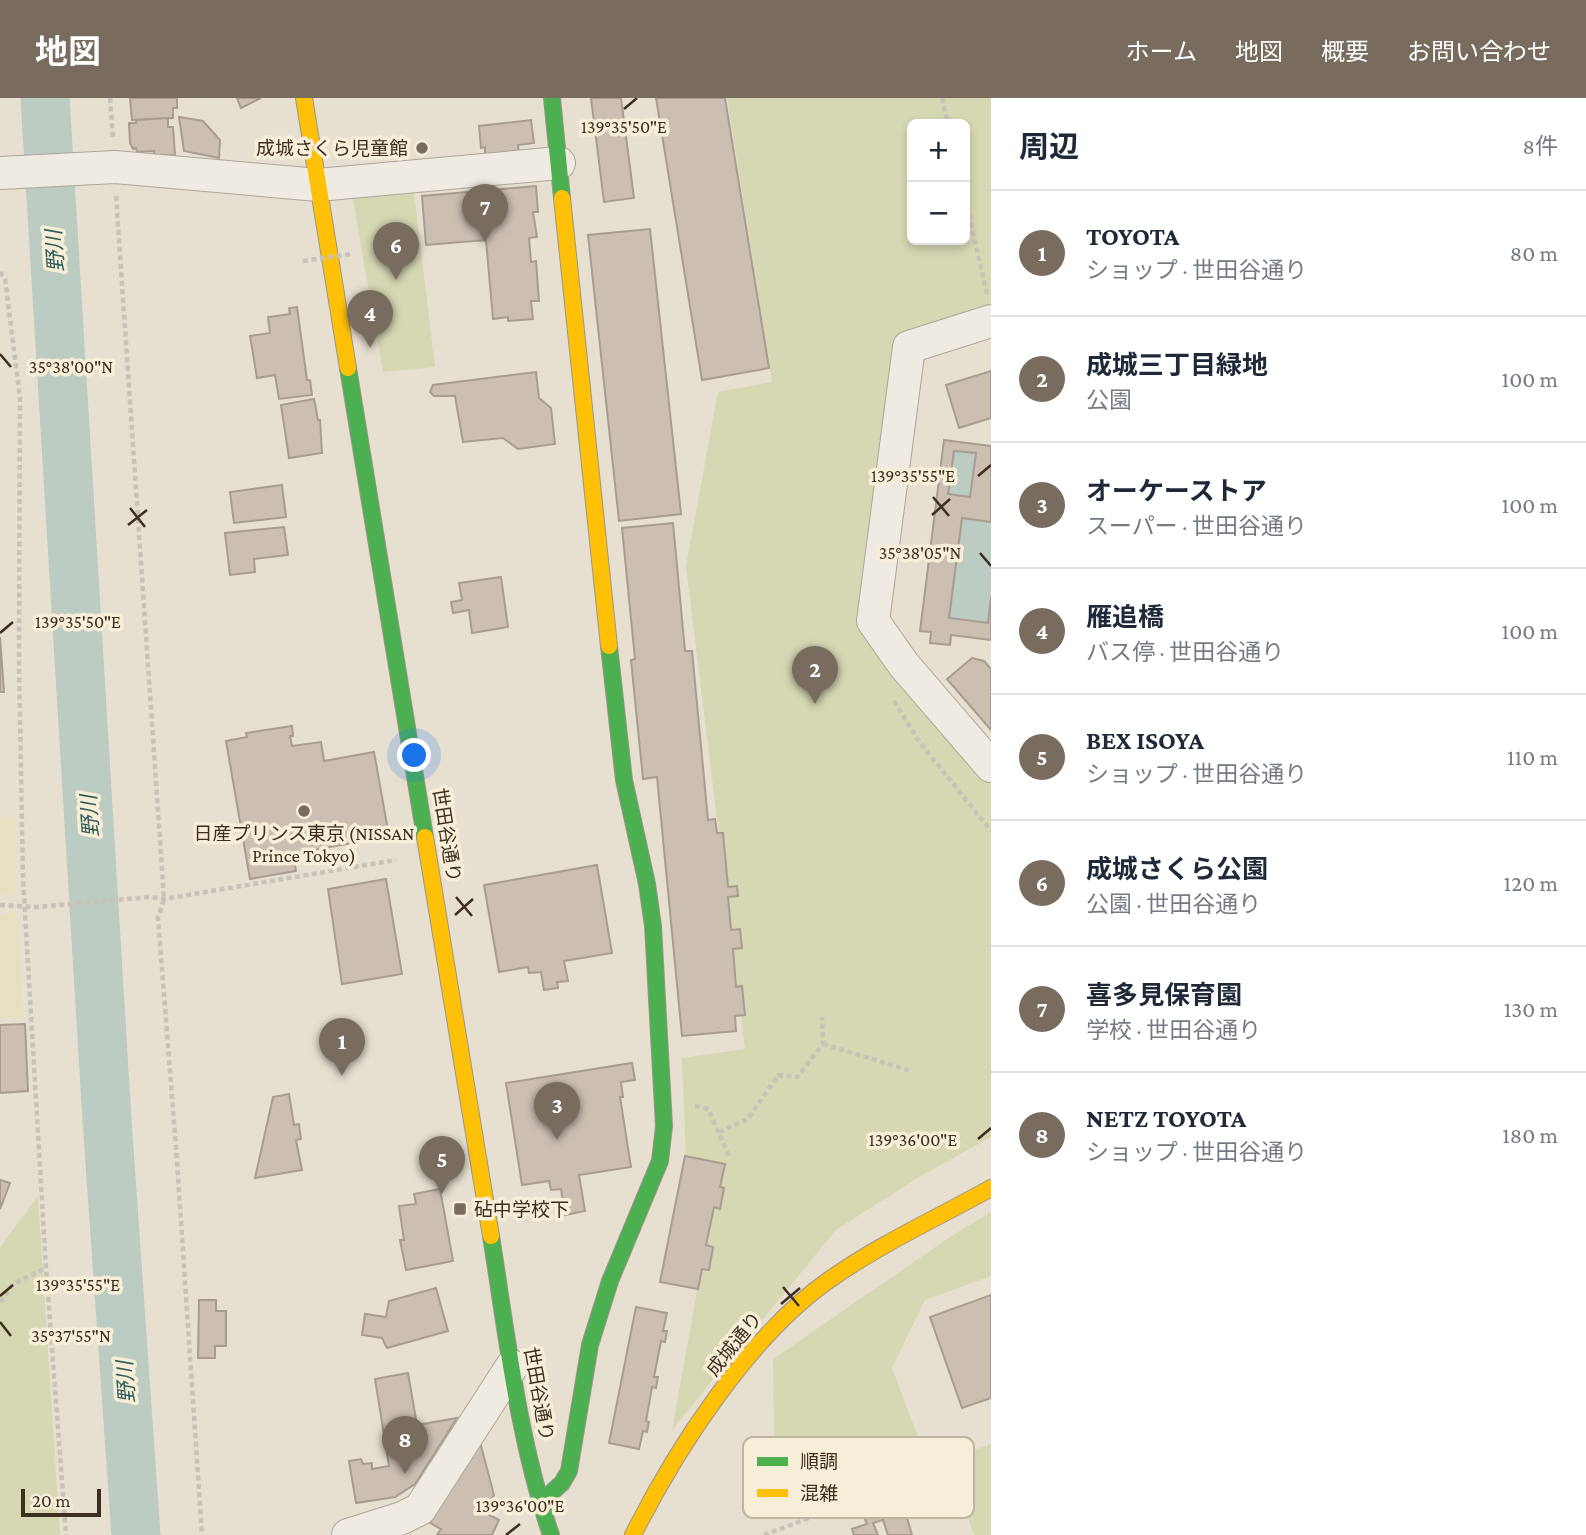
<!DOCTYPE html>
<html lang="ja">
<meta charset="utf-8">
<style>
:root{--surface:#fff;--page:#f2f2f3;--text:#1f2937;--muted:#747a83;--line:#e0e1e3;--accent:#786c5e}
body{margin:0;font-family:"Crimson Pro","Noto Sans JP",serif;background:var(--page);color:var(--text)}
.controls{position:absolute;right:21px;top:21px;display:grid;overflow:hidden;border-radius:10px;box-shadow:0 4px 10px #0003}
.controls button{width:63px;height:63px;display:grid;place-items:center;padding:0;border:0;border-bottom:2px solid var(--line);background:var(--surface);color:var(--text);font:35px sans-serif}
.scale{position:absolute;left:21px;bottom:18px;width:80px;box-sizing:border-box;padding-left:7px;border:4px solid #3d2e20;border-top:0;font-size:19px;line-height:24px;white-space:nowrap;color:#3d2e20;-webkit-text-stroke:5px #f7eed8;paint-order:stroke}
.you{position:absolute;left:415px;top:658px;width:24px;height:24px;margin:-18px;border:5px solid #fff;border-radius:50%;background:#1a73e8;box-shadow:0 0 0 10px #1a73e833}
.badge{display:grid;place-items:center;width:46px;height:46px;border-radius:50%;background:var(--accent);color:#fff;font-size:23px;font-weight:700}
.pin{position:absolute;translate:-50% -58px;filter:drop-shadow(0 2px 4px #0008)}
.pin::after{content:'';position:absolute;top:37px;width:24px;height:21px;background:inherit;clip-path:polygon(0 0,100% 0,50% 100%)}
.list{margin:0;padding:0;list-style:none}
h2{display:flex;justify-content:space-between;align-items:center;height:91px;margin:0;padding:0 28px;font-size:30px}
h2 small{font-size:23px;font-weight:400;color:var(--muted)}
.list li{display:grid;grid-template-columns:46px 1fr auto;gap:21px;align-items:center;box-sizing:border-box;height:126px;padding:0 28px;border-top:2px solid var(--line)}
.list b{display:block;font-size:26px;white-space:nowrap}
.list p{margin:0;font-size:23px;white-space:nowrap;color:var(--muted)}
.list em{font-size:23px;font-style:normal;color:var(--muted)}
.map{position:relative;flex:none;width:991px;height:1437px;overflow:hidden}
header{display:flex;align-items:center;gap:42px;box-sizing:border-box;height:98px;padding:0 35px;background:var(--accent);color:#fff}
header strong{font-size:33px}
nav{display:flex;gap:38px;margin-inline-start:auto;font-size:24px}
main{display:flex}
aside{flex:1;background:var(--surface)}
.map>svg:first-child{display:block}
.farmland{fill:#e6dfc2}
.green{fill:#d6d7b3;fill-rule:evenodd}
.water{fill:#bcccc2}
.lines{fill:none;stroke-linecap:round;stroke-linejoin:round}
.river{stroke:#bcccc2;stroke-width:49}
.building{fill:#cbbfb2;stroke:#a89c90;stroke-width:2;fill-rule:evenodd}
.street-casing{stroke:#ada599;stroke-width:34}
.fast-casing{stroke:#9c958a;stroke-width:18}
.slow-casing{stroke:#9c958a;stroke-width:18}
.path{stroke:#c8c2b9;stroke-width:4.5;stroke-dasharray:5 3.5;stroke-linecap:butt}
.street{stroke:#efebe3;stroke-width:32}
.fast{stroke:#4caf50;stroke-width:16}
.slow{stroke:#ffc107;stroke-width:16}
.path-bridge{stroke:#c8c2b9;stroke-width:4.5;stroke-dasharray:5 3.5;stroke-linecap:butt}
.ticks{fill:none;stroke:#3d2e20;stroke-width:2.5}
.poi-dot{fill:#786c5e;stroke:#f7eed8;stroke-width:2.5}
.labels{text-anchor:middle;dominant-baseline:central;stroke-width:7;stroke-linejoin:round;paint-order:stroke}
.poi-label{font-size:19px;fill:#3d2e20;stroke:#f7eed8;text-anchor:end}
.street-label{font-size:19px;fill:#3d2e20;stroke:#f7eed8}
.water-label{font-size:21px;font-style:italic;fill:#2f5d5a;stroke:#f7eed8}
.key{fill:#f7eed8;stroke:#bfb4a1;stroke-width:2}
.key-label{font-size:19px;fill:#3d2e20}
.ticks-label{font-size:18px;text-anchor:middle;fill:#3d2e20;stroke:#f7eed8;stroke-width:7;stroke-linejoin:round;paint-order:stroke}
</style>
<header>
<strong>地図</strong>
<nav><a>ホーム</a><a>地図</a><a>概要</a><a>お問い合わせ</a></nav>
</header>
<main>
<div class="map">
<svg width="991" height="1437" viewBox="0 0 991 1437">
<rect width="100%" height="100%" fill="#e7e0d1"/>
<g class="farmland">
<polygon points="0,719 16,719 16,797 0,796"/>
<polygon points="16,814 24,919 0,921 0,817"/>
</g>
<g class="green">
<path d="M727,0H991V211L904,240L862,528L991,683V1039L919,1079L836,1132L672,1332L718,1077L686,1064L682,960L745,951L686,468L718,294L772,284ZM912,26H965V142H912Z"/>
<polygon points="414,94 435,269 383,274 352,96"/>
<polygon points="38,1098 60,1437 0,1437 0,1149"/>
<polygon points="991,1114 991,1178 925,1202 892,1270 930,1371 775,1410 773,1261 953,1137"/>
<polygon points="991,1346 991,1437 974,1437 948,1361"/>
</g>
<g class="water">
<polygon points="954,353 976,355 970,399 948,396"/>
<polygon points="962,420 991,424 991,499 988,525 949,520"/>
</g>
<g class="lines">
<polyline class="river" points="45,0 107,1022 136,1437"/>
</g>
<g class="building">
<polygon points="130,0 177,0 177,10 173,10 173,20 132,22"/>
<polygon points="237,0 261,0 241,10"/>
<polygon points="591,0 621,0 634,100 604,104"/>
<polygon points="656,0 725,0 769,270 702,282"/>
<polygon points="179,19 203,23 220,42 219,60 184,53"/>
<polygon points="168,20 168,29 173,29 175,57 154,58 154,53 137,54 136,50 133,51 130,45 129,25 136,25 136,22"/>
<polygon points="531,22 534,45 518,47 519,56 485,59 485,49 481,50 479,28"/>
<polygon points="536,88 538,114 533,114 537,139 529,140 531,164 536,163 539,203 531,203 533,221 508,223 508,219 493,221 486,142 426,147 422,98"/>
<polygon points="650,131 681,416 619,423 588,137"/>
<polygon points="297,209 307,282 310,282 312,297 279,301 275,277 257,280 250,238 270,235 268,219 290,216 289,210"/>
<polygon points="991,273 991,320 959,330 946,287"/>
<polygon points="536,274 539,300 551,310 555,346 518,351 503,340 463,344 455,298 434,298 430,294 433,287"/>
<polygon points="314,301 318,322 320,322 322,355 289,360 281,307"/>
<path d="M944,342L991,348V424L962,420L949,520L988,525L991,499V542L951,537L950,547L930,545L931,534L920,533ZM954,353L976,355L970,399L948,396Z"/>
<polygon points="282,387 286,419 234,425 230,394"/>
<polygon points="673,425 685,553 692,553 708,722 715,721 717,735 723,735 728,789 737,788 738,798 728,799 731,832 740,831 742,850 733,851 736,889 742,888 745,917 735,918 736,933 682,938 657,679 643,681 631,562 635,561 622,430"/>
<polygon points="284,429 288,457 254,461 255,474 230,477 225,435"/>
<polygon points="501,479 508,529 472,535 469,512 453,515 451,504 462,502 459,485"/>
<polygon points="0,539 4,594 0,594"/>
<polygon points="972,560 984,563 991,571 991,632 947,581"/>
<polygon points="292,628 293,638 290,638 292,648 321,644 324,663 374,654 389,738 293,756 296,773 250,781 226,643 247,639 246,635"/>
<polygon points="597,767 612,855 564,863 568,883 557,884 558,890 544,892 541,874 529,875 528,869 499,874 484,787"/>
<polygon points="386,781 402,876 342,886 328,791"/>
<polygon points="25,926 28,993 0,995 0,927"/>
<polygon points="632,965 635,982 621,984 623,999 620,999 631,1069 579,1077 585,1113 565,1117 561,1091 551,1092 549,1083 522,1087 506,985"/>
<polygon points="289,996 294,1027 299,1026 301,1041 296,1042 302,1072 255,1080 273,999"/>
<polygon points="685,1058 725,1066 720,1089 724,1090 720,1111 714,1109 706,1147 713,1149 709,1172 702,1171 698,1191 660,1184"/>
<polygon points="0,1082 10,1085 0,1111"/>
<polygon points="440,1091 453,1163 406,1172 400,1142 404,1142 399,1108 416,1106 414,1096"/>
<polygon points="436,1190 448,1233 387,1250 382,1240 362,1237 365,1216 386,1219 389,1203"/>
<polygon points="991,1197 991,1300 962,1310 930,1219"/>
<polygon points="199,1202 216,1202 216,1213 226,1213 226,1248 215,1248 215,1260 198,1260"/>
<polygon points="636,1209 667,1215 663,1233 667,1233 665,1244 661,1243 654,1279 658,1279 656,1290 652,1289 646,1323 649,1324 647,1334 643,1333 639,1351 609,1345"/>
<polygon points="408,1275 417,1327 457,1320 415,1386 395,1399 356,1405 349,1363 361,1361 363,1366 372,1365 372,1371 389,1368 375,1281"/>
<polygon points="480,1344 494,1397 484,1414 499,1422 492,1437 437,1437 441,1431 430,1425"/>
<polygon points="910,1402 913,1411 905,1413 912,1437 888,1437 883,1422 873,1425 878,1437 854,1437 852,1431 867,1426 863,1417"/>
</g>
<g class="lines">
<g class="street-casing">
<g id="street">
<polyline points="0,75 115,69 318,87 559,65"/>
<polyline points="991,223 909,249 873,523 904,567 991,668"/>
<polyline points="348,1437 402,1420 420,1411 512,1268"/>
</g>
</g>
<g class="fast-casing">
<g id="fast">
<polyline points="552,0 562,100"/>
<polyline points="348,270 425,739"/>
<path d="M491,1138C507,1238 518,1341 551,1437"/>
<polyline points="540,1405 562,1385 569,1373 590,1247 610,1183 660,1063 664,1028 653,828 647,786 624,682 609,548"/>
</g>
</g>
<g class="slow-casing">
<g id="slow">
<polyline points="304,0 348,270"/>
<polyline points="562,100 609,548"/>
<polyline points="425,739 491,1138"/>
<path d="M633,1437C676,1351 750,1237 829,1182C880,1146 937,1120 991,1090"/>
</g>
</g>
<g class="path">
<polyline points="110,0 113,40"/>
<polyline points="942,0 948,26"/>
<polyline points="116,98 164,801 158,820 176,1049 202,1437"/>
<polyline points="965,100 987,196"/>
<polyline points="0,174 5,181 20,300 19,567 23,781 46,1170 66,1437"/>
<polyline points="894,603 918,642 991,733"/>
<polyline points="0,807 36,809 150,799 164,801 396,762"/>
<polyline points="823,946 911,973"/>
<polyline points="695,1008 708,1011 730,1060"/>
<polyline points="719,1034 748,1021 778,977 797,979 823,946 822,919"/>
<polyline points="0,1204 13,1186 46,1170"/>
<polyline points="764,1437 817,1417"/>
</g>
<use href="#street" class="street"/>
<use href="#fast" class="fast"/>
<use href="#slow" class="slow"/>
<polyline class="path-bridge" points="303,163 351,156"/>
</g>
<path class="ticks" d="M624,11L637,0M0,256L11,269M978,378L991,367M933,399L949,418M130,410L145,429M932,417L950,401M128,427L147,412M980,455L991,468M0,535L13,524M456,799L472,818M455,817L473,801M978,1041L991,1030M783,1189L799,1208M0,1198L13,1187M781,1206L800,1190M0,1224L11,1238M506,1437L520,1426"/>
<g class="poi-dot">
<circle cx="422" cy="50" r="7"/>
<circle cx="304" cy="713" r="7"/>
<rect x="453" y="1104" width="14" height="14" rx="3.5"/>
</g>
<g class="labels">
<g class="poi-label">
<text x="408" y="50">成城さくら児童館</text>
<text x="304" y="735" text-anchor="middle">日産プリンス東京 (NISSAN<tspan x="304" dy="22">Prince Tokyo)</tspan></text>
<text x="474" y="1111" text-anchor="start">砧中学校下</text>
</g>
<g class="street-label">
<text transform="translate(447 737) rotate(81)">世田谷通り</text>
<text transform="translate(734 1246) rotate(-51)">成城通り</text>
<text transform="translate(539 1296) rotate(80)">世田谷通り</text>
</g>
<g class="water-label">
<text transform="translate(55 153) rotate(-94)">野川</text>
<text transform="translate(90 718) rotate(-94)">野川</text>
<text transform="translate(126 1284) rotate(-94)">野川</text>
</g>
</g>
<rect x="743" y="1339" width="231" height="81" rx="10" class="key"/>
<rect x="757" y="1359" width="31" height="9" fill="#4caf50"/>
<rect x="757" y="1391" width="31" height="8" fill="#ffc107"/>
<g class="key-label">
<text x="800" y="1370">順調</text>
<text x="800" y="1402">混雑</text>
</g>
<g class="ticks-label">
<text x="624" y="35">139°35'50"E</text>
<text x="71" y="275">35°38'00"N</text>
<text x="913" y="384">139°35'55"E</text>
<text x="920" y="461">35°38'05"N</text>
<text x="78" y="530">139°35'50"E</text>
<text x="913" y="1048">139°36'00"E</text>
<text x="78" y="1193">139°35'55"E</text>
<text x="71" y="1244">35°37'55"N</text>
<text x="520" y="1414">139°36'00"E</text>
</g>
</svg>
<div class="controls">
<button>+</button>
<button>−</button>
</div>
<div class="scale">20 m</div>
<div class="you"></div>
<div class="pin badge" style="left:342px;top:978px">1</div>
<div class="pin badge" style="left:815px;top:606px">2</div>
<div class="pin badge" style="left:557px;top:1042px">3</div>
<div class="pin badge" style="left:370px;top:250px">4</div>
<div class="pin badge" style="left:442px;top:1096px">5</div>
<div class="pin badge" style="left:396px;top:182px">6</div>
<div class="pin badge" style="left:485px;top:144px">7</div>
<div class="pin badge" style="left:405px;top:1376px">8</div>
</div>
<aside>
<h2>周辺<small>8件</small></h2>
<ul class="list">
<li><span class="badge">1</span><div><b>TOYOTA</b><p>ショップ · 世田谷通り</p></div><em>80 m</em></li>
<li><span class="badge">2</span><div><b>成城三丁目緑地</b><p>公園</p></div><em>100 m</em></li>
<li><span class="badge">3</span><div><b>オーケーストア</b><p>スーパー · 世田谷通り</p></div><em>100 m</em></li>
<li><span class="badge">4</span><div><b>雁追橋</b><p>バス停 · 世田谷通り</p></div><em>100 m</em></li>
<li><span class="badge">5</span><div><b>BEX ISOYA</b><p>ショップ · 世田谷通り</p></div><em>110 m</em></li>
<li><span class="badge">6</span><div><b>成城さくら公園</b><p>公園 · 世田谷通り</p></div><em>120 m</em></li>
<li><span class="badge">7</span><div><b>喜多見保育園</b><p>学校 · 世田谷通り</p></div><em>130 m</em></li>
<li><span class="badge">8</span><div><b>NETZ TOYOTA</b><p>ショップ · 世田谷通り</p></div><em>180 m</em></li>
</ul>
</aside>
</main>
